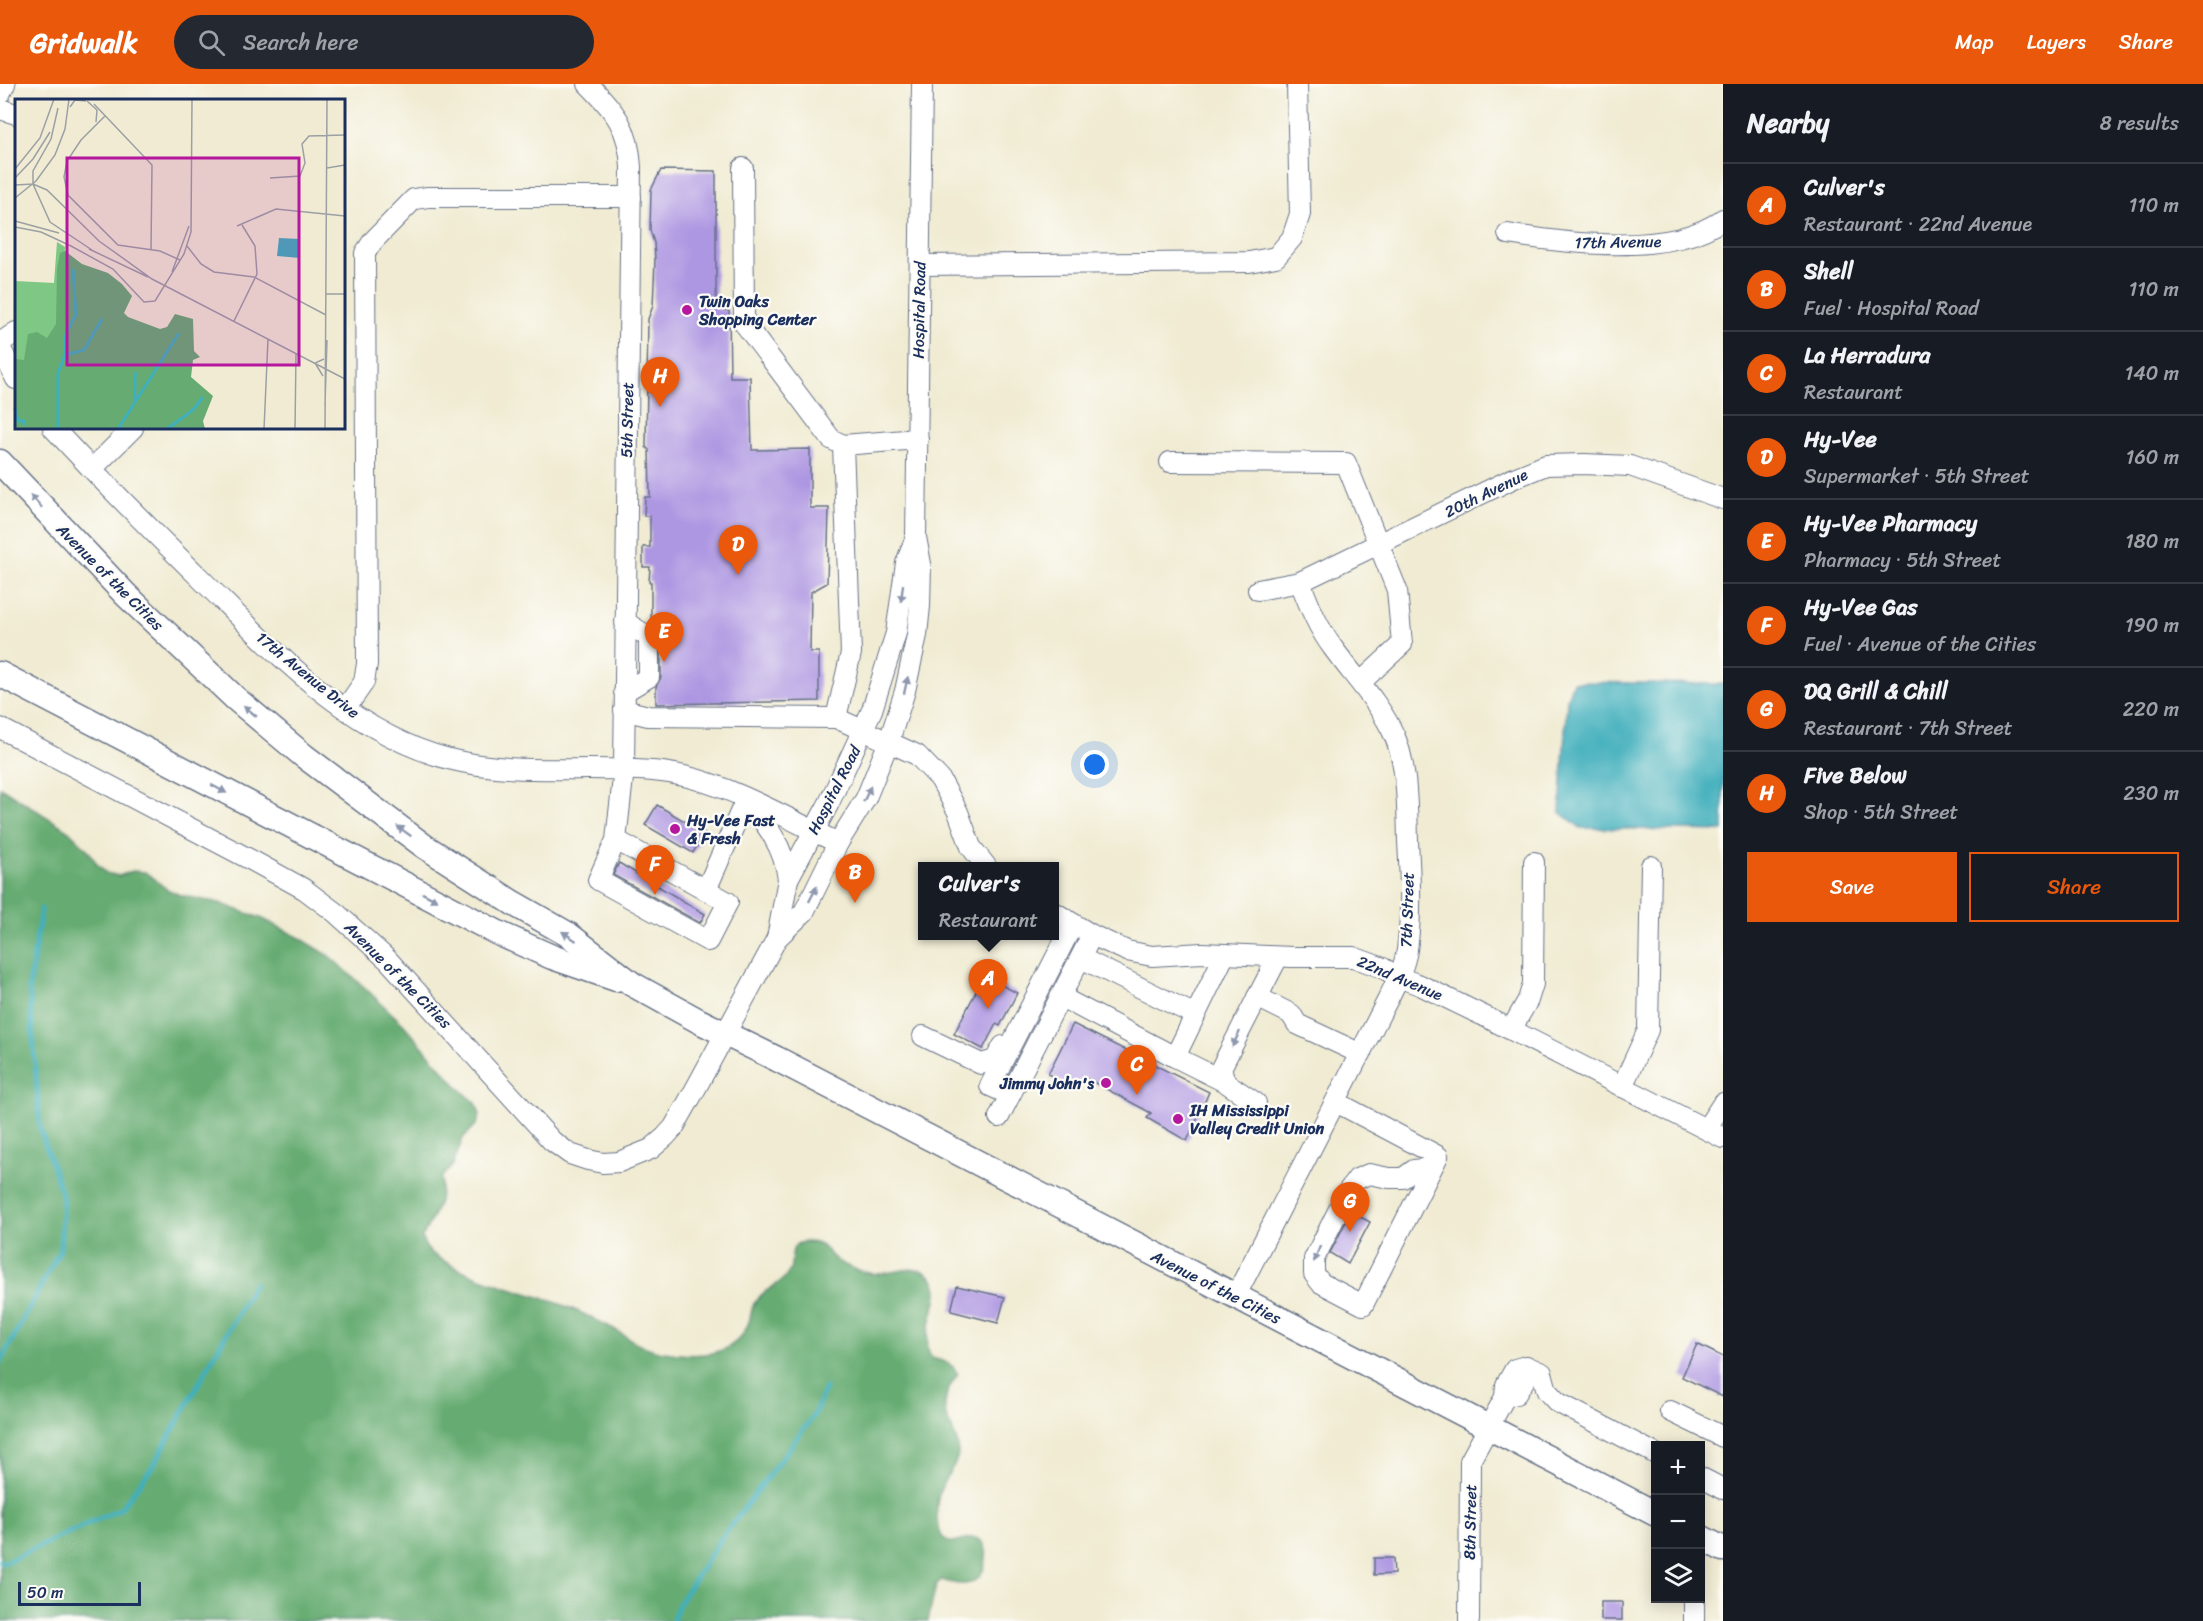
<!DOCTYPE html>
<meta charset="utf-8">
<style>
:root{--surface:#171b24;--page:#242831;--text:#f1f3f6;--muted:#9ea1a6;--line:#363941;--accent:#ea580c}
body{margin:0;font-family:Sriracha,sans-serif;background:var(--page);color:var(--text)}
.controls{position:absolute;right:18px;bottom:18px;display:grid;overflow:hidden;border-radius:0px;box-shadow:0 3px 15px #0003}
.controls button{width:54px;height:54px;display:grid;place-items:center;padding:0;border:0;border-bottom:2px solid var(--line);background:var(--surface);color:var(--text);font:30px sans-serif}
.scale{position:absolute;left:18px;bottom:15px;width:123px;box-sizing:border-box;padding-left:6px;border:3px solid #1b2f5e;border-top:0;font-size:16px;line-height:21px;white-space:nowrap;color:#1b2f5e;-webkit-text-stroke:4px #fdfcf7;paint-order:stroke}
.you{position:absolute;left:1095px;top:681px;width:21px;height:21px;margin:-15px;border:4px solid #fff;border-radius:50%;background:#1a73e8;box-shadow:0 0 0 9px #1a73e833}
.badge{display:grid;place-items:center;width:39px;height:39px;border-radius:50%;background:var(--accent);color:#fff;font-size:20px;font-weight:700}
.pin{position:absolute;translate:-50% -50px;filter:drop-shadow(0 2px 3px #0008)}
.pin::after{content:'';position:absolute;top:32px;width:21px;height:18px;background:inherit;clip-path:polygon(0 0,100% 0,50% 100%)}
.popup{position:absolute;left:918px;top:778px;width:141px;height:78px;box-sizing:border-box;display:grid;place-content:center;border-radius:0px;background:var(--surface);filter:drop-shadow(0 2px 4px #0005);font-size:20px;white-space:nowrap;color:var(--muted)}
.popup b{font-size:22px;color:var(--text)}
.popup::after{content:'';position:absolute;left:50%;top:100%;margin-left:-12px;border:12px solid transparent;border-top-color:var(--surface)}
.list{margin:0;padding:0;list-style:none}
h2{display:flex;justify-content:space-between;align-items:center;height:78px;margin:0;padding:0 24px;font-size:26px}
h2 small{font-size:20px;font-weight:400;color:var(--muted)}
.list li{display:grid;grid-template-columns:39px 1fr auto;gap:18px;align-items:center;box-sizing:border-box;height:84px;padding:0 24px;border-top:2px solid var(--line)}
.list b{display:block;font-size:22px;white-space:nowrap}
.list p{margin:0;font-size:20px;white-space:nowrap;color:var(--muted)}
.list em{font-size:20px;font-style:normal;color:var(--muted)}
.actions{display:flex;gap:12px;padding:18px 24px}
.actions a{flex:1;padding:14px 0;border:2px solid var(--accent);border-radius:0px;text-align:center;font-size:21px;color:var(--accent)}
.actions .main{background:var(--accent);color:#fff}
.icon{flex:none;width:33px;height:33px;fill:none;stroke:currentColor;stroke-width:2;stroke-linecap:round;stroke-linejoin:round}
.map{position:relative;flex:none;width:1723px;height:1537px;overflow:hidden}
header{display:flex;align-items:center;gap:36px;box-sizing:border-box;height:84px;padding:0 30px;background:var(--accent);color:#fff}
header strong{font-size:28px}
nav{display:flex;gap:33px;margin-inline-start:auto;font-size:21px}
.search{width:420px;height:54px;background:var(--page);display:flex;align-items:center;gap:15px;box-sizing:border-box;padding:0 21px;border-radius:33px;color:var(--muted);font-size:22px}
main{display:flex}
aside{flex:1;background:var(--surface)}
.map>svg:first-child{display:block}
.forest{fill:#66ac72;stroke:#406e68;stroke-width:1.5}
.water{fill:#3fafbc;stroke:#2d6f8d;stroke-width:1.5}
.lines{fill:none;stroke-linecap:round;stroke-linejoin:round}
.stream{stroke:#3fafbc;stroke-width:5}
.building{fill:#ae97e2}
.minor-casing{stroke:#667187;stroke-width:22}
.major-casing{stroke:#667187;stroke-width:27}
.minor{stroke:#fff;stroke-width:20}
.major{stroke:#fff;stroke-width:24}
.oneway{fill:#8d97ae}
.poi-dot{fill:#b5179e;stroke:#fdfcf7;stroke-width:2}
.labels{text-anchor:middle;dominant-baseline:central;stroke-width:4.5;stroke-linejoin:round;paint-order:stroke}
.street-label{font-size:16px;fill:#1b2f5e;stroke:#fdfcf7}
.poi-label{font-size:16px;font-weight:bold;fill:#1b2f5e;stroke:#fdfcf7;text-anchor:start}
.inset-river{fill:none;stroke:#3fafbc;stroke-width:3}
.inset-road{fill:none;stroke:#9ba0a4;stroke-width:1.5}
.view{fill:#b5179e;fill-opacity:0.15;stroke:#b5179e;stroke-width:3}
.inset-edge{fill:none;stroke:#1b2f5e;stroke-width:3}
</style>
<header>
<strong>Gridwalk</strong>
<div class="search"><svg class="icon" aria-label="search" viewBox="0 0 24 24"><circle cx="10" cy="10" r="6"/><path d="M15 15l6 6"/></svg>Search here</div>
<nav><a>Map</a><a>Layers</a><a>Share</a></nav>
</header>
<main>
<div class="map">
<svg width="1723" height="1537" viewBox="0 0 1723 1537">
<rect width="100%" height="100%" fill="#fdfcf7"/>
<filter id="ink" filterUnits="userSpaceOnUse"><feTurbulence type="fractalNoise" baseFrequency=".0167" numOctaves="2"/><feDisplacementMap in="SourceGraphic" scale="12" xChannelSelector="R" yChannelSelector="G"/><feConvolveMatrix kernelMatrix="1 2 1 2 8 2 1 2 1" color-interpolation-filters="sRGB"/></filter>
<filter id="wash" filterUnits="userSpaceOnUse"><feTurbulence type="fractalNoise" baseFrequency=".008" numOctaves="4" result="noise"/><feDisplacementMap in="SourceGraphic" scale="24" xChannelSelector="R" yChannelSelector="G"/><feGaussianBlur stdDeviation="1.35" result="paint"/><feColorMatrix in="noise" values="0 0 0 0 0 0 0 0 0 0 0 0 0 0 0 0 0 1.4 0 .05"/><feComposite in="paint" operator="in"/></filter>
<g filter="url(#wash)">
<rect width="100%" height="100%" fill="#f0ebd2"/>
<path class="forest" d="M0,703L69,747L88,766L97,780L106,789L119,792L133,787L145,788L168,806L180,811L219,819L263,835L300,854L328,871L363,902L404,941L458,1003L476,1019L480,1031L477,1040L463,1054L453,1081L442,1093C442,1119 434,1131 422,1153C424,1162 427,1166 434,1171C472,1196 518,1205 560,1220C578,1227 597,1236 614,1245C628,1254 641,1263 658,1267C674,1270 696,1272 712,1269C732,1265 744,1254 750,1235C751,1230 752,1222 755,1218C763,1205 782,1201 789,1188C795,1176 786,1157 807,1158C826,1158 826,1170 839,1178C849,1184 862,1188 874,1190C892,1191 920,1176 933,1195C947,1215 918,1246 931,1274C943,1277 952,1278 958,1290C947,1304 941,1320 948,1337C952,1345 957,1354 958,1363C960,1379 948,1387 943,1400C936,1415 935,1430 939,1445C946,1471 965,1449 978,1455C992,1461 986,1487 977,1495C967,1504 952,1499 941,1496L936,1501L928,1537H0Z"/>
<polygon class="water" points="1573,598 1723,600 1723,747 1581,744 1560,728 1567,615"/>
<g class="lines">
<g class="stream">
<polyline points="0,1279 60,1166 63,1115 40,1044 29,903 41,825"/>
<polyline points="0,1477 3,1479 120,1425 153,1382 254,1200"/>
<polyline points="673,1537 679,1519 718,1459 814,1331 825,1304"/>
</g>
</g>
<g id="blocks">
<g class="building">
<polygon points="661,86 716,87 716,224 729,227 730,293 750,293 752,366 810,365 810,424 829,424 827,499 811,508 810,568 819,568 819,617 656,620 656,603 661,593 661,553 656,542 651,540 651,498 649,498 650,483 643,483 643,463 650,463 650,432 644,432 645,413 650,413 649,366 646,363 648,235 653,222 655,176 654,159 650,146 651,106"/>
<polygon points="657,721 705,749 693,769 645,741"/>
<polygon points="619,779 705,830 700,839 613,791"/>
<polygon points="984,892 1017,909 1000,942 996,940 983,965 954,950"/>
<polygon points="1073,940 1209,1008 1187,1057 1147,1034 1151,1029 1084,993 1076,1007 1048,990"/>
<polygon points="1351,1128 1370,1138 1348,1180 1330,1169"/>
<polygon points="957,1202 1005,1213 998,1239 951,1227"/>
<polygon points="1697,1260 1723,1273 1723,1313 1682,1293"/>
<polygon points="1374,1474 1393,1474 1394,1490 1374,1491"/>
<rect x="1601" y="1518" width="21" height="18"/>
</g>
</g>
</g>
<g filter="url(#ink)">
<use href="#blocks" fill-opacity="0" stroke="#667187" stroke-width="1.5"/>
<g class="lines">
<g class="minor-casing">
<g id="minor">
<path d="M588,0C615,27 629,44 631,83L624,685L616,756L598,796L708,857L728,818L616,756"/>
<polyline points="0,10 5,0"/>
<polyline points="0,25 16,30"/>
<polyline points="743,84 744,239 831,355 843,361 918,355"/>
<path d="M1508,150C1568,160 1673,173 1723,135"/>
<polyline points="920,181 1249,178 1276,173 1292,154 1300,130 1297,0"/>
<polyline points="0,259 16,248"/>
<polyline points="0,263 16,295"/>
<path d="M53,344C104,399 156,451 209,503C278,571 352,650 449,675C518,693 591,680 662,688C720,695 785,733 838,759"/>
<polyline points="1170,378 1346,379 1397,506 1402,560 1361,598"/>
<polyline points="92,385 133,344"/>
<polyline points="1258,506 1300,498 1514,394 1546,381 1584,380 1630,382 1723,415"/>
<polyline points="624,608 649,593 649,553 625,538"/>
<polyline points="346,624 364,598 367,580 365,169 373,157 414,115 428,113 631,113"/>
<polyline points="624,626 648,632 836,634 917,671 940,695 958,728 971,763 986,782"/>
<polyline points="836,634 851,569 843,361"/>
<polyline points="0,644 253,777 304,805 336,829 388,876 552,1057 570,1070 588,1076 603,1079 619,1078 651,1065 665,1053 674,1043 696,1004 777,854 804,828 838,759 866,714 889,657 905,607 917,551 920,522 921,480 916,453 922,0"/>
<path d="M706,806L746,715C766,740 784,762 788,795"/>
<polyline points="1054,828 1092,851 1127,867 1152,872 1202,869 1292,873 1353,873 1383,884 1398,893 1420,901 1488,934 1723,1054"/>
<polyline points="777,854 788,795 829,719 872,626 896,549 906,479 916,453"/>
<polyline points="1081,874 1195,931"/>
<polyline points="1061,913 1175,973 1225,870"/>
<polyline points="1257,913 1291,930 1297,940 1361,970"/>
<polyline points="1511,946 1528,916 1533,900 1534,778"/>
<polyline points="923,952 981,980 995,976 1003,962"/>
<polyline points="1175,973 1225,998 1256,1019"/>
<polyline points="1225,998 1221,984 1278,873"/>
<polyline points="1622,1003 1648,946 1651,782"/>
<polyline points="1010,1011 990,1002 1073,840"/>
<polyline points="1336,1018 1438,1072 1432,1084 1363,1221 1321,1199 1314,1190 1314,1175 1348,1107 1357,1095 1369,1090 1389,1094 1403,1094 1414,1086 1432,1084"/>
<polyline points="999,1033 1092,851"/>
<polyline points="1706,1045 1723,1019"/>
<path d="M1235,1213L1387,917C1395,901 1404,884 1407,866C1412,830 1410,793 1408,757C1407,724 1408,685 1395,653C1380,619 1354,593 1333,564C1318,544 1309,521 1300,498"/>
<polyline points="1505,1313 1516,1310 1526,1294 1526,1282"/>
<polyline points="1670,1327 1723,1353"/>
<polyline points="1700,1393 1723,1405"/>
<polyline points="1469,1537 1470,1377 1505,1313 1506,1301 1515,1285 1526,1282 1542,1289 1547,1307 1557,1318 1656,1370"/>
<polyline points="1694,1537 1694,1514"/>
</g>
</g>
<g class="major-casing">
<g id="major">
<polyline points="0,378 126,511 236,615 304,672 424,762 513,819 569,851 632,900 699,937 777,975 1015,1098"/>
<polyline points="0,590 498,849 552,873 616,895"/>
<polyline points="1002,1091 1656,1430"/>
<polyline points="1700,1453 1723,1465"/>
</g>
</g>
<use href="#minor" class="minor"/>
<use href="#major" class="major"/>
</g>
<defs><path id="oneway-solid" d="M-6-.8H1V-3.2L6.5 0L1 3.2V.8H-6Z" transform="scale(1.5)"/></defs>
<g class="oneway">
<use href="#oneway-solid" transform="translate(36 417) rotate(-132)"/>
<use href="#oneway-solid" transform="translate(902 509) rotate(97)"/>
<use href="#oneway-solid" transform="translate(906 601) rotate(-77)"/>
<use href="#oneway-solid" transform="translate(250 627) rotate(-140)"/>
<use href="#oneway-solid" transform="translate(219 705) rotate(28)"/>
<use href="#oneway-solid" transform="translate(867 710) rotate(-65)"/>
<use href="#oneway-solid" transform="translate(404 747) rotate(-144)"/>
<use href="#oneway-solid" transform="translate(813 810) rotate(-63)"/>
<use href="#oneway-solid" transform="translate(430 813) rotate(27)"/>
<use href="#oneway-solid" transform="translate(569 852) rotate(-147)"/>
<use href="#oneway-solid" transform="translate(1236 955) rotate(117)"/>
<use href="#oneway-solid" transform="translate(1317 1170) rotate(111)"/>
</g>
</g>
<g class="poi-dot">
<circle cx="687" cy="226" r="6"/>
<circle cx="675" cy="745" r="6"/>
<circle cx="1106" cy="999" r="6"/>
<circle cx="1178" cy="1035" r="6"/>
</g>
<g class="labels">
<g class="street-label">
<text transform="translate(1618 158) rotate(-1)">17th Avenue</text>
<text transform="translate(919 226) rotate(-89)">Hospital Road</text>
<text transform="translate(627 336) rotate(-89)">5th Street</text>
<text transform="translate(1486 409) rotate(-26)">20th Avenue</text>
<text transform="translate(110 493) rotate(45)">Avenue of the Cities</text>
<text transform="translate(308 591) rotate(39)">17th Avenue Drive</text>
<text transform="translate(834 706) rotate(-63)">Hospital Road</text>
<text transform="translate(1407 826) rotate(-88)">7th Street</text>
<text transform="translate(398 891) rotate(45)">Avenue of the Cities</text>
<text transform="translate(1400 894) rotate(23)">22nd Avenue</text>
<text transform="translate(1216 1203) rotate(27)">Avenue of the Cities</text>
<text transform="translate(1470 1438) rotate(-89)">8th Street</text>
</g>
<g class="poi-label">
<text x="699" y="217">Twin Oaks<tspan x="699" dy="18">Shopping Center</tspan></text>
<text x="687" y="736">Hy-Vee Fast<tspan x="687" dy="18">&amp; Fresh</tspan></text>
<text x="1094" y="999" text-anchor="end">Jimmy John's</text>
<text x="1190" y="1026">IH Mississippi<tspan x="1190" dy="18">Valley Credit Union</tspan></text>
</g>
</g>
<g transform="translate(15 15)">
<rect width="330" height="330" fill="#f0ebd2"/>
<path d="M42,143L50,148L44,267L0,265V182L39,184Z" fill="#7ec784"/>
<path d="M50,152L67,165L93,174L107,185L117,197L109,214L113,218L145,230L152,228L160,215L178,220L179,252L185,258L178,261L176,278L198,297L188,322L190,330H0V260L9,261L13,235L22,233L32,239L41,225L42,170L45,154Z" fill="#66ac72"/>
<path d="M264,139L285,140V159L262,157Z" fill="#3fafbc"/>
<path class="inset-river" d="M50,256L69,251L87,220M120,273V302M0,309L3,322H9V326M43,330V274L49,259L51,234L61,216L58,170M103,330L164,234M152,330L178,311L188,298"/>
<path class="inset-road" d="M72,2L82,11L81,23M79,5L137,66L136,151M55,8L60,1L71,2M43,9L36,40L18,72V85L35,123L77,151M90,17L66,41L52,62L49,78L53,96L103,146L145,152L165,161M312,69L330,66M0,70L25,39L39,0M0,79L18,60L35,33M255,79L285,77L290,64L287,45L294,37L330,36M0,86L18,85L32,91L84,142L137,180L330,280M0,99L21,82L40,56L50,30L54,0M0,122L44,134M222,127L261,110L330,117M0,128L26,133L56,147L98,170L129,203L140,202L169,155L176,133L177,0M172,147L186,165L199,173L239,178L311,216M74,150L133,178M157,173L174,127M311,195H330M219,222L242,175L240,147L227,126M308,277L300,264L309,260M310,306L312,241M249,330L253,240M280,330L281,255M310,330L312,0"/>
<path class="view" d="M52,59H284V266H52Z"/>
<rect width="330" height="330" class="inset-edge"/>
</g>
</svg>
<div class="controls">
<button>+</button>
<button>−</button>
<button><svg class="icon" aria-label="layers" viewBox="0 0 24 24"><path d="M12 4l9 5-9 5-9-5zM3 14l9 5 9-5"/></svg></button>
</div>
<div class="scale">50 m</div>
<div class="you"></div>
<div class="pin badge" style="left:988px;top:925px">A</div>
<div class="popup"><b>Culver's</b>Restaurant</div>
<div class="pin badge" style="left:855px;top:819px">B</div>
<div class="pin badge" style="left:1137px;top:1011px">C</div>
<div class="pin badge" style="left:738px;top:491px">D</div>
<div class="pin badge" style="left:664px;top:578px">E</div>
<div class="pin badge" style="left:655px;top:811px">F</div>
<div class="pin badge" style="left:1350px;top:1148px">G</div>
<div class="pin badge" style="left:660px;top:323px">H</div>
</div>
<aside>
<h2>Nearby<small>8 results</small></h2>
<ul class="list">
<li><span class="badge">A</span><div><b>Culver's</b><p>Restaurant · 22nd Avenue</p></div><em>110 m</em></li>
<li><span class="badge">B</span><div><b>Shell</b><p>Fuel · Hospital Road</p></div><em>110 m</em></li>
<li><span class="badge">C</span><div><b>La Herradura</b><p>Restaurant</p></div><em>140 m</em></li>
<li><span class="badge">D</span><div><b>Hy-Vee</b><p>Supermarket · 5th Street</p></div><em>160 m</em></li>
<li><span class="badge">E</span><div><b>Hy-Vee Pharmacy</b><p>Pharmacy · 5th Street</p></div><em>180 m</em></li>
<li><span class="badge">F</span><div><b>Hy-Vee Gas</b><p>Fuel · Avenue of the Cities</p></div><em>190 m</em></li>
<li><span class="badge">G</span><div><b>DQ Grill &amp; Chill</b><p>Restaurant · 7th Street</p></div><em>220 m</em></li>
<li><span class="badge">H</span><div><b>Five Below</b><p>Shop · 5th Street</p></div><em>230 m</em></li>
</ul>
<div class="actions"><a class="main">Save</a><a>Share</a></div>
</aside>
</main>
